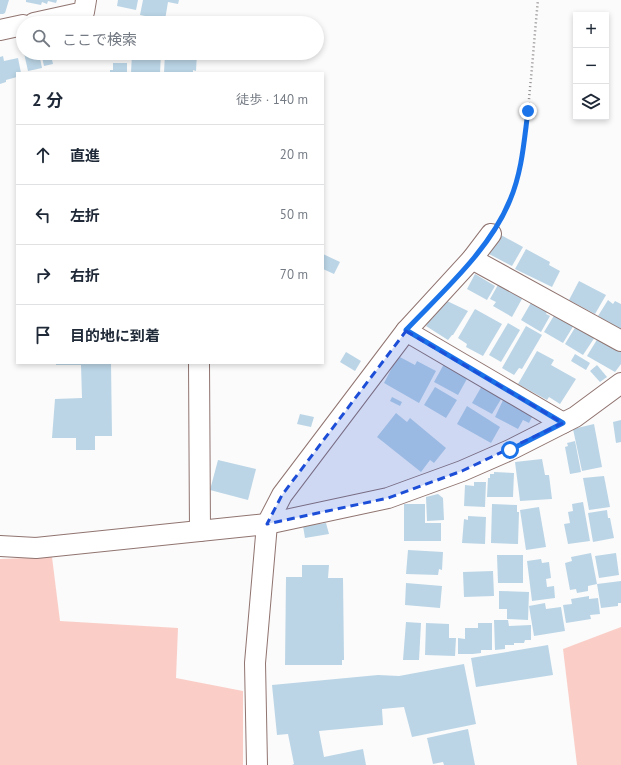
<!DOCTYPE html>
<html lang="ja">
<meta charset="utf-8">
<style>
:root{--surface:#fff;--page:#f6f6f7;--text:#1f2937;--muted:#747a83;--line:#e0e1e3}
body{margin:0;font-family:"PT Sans","Noto Sans JP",sans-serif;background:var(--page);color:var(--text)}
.controls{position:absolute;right:12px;top:12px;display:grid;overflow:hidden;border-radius:0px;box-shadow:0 2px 6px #0003}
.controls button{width:36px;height:36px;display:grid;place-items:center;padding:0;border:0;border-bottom:1px solid var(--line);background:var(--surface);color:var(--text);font:20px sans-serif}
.stop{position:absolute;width:12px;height:12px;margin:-9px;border:3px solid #1a73e8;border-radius:50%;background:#fff}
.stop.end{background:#1a73e8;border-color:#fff;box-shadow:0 1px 4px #0008}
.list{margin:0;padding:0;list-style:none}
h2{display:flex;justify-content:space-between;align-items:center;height:52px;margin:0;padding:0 16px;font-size:17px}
h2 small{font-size:13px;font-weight:400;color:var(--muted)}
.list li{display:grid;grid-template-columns:26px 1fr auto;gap:12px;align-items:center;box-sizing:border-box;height:60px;padding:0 16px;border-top:1px solid var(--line)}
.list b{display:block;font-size:15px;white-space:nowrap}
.list em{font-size:13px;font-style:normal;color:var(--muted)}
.icon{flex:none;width:22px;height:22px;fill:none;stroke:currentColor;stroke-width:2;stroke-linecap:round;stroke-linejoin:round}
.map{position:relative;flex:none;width:621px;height:765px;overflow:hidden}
.search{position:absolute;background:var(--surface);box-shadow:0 2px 6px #0003;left:16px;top:16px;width:308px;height:44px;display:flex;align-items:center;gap:10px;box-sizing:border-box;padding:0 14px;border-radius:22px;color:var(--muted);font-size:15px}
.panel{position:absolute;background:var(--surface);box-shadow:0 2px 6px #0003;left:16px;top:72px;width:308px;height:292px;border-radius:0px}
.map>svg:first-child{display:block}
.green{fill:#facec7}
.building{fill:#bbd5e6}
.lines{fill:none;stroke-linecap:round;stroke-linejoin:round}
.minor-casing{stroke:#907470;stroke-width:22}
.path{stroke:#8e8a89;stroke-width:2.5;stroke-dasharray:1 3;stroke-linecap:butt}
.minor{stroke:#fff;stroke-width:20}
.route{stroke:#1a73e8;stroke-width:5}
.marked{fill:#1d4ed8;fill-opacity:0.2;stroke:#1d4ed8;stroke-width:3;stroke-dasharray:8 5;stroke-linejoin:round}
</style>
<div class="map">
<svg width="621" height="765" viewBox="0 0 621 765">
<rect width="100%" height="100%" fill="#fbfbfb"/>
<g class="green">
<polygon points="52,557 60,621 178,628 176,678 243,691 243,765 0,765 0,559"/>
<polygon points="621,627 621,765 577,765 563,649"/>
</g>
<g class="building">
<polygon points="0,0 9,0 5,13 3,14 0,14"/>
<polygon points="26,0 57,0 56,3 48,1 47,4 42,2 41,5 26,2"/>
<polygon points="118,0 138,0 136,10 117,6"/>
<polygon points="143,0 179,0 178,4 168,2 165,20 140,15"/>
<polygon points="115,16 116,20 131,17 133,23 101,23 100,19"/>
<polygon points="24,53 39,53 42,68 28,71"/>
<polygon points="41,53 58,53 59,59 52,60 53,64 44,66"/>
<polygon points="132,53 161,53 160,73 131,73"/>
<polygon points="165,53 197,53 196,71 193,70 193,73 164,73"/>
<polygon points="3,56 4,61 18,58 21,73 17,73 17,77 6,80 6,82 0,84 0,57"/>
<polygon points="113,63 127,63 127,73 110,73 110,70 113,70"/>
<polygon points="501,235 523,247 512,266 489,254"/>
<polygon points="526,249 550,262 549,265 560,271 552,287 515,269"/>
<polygon points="323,254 340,262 334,274 323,269"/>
<polygon points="475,274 495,286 487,300 467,289"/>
<polygon points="579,281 606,295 595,314 569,300"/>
<polygon points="499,283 523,297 512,317 493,306 496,302 490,299"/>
<polygon points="445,300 468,311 453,335 452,335 448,340 426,326 439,305"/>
<polygon points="608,300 613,304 615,301 621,304 621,330 598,316"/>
<polygon points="532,301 548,310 546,314 550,316 541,332 521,320"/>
<polygon points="475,309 502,324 483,356 466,347 467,344 458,338"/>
<polygon points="555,314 574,325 563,343 544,332"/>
<polygon points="508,323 520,330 501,362 489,355"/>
<polygon points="526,326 542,335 522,369 519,368 514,375 502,368"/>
<polygon points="576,326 595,337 583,355 565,344"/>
<polygon points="598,338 621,351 621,364 615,372 587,356"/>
<polygon points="537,351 554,360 551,365 576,379 560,404 549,397 547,400 518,384"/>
<polygon points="346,352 361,361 355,371 340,362"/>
<polygon points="575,354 590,363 586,370 571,361"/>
<polygon points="398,356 415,365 417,361 436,371 419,403 384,383"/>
<polygon points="56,363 111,363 112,436 95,436 95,450 76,450 76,438 52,438 55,399 82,398 81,365 56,365"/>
<polygon points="444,364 468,377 458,395 434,382"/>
<polygon points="597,365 607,377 600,382 590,371"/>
<polygon points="483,384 503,396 492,414 472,403"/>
<polygon points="435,387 457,400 446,418 424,405"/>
<polygon points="392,397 402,402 400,406 390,401"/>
<polygon points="504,398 534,413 529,423 523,420 518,429 495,417"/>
<polygon points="467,406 500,427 491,443 457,424"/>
<polygon points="396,413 407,422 410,418 446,448 434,463 430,460 421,472 377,437"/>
<polygon points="300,414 314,417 311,427 297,424"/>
<polygon points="621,420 621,442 616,443 613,422"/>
<polygon points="594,424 602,467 582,471 573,429"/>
<polygon points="575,441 581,472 570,474 565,447 568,446 567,443"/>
<polygon points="542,459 545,475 549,475 552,499 520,501 515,462"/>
<polygon points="218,460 256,469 248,500 210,490"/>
<polygon points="494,472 514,473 513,497 487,497 488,478 490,478 490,474 494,474"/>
<polygon points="604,476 610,507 589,510 583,478"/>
<polygon points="474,482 486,482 485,507 464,506 465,485 474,486"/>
<polygon points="438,494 443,498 444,520 427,521 426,497"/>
<polygon points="583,502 590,541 568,544 564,524 570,523 568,512 573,511 572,504"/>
<polygon points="404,504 425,504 425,523 441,523 441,541 404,541"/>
<polygon points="492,504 517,505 517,512 519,512 518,544 491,543"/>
<polygon points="539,507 546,547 526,550 520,510"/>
<polygon points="607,510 608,518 610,518 614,538 593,542 588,513"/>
<polygon points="468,516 486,517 485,544 462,543 464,519 468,520"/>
<polygon points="326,523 329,534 305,538 303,526"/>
<polygon points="408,550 443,552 442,570 439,569 438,575 406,574"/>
<polygon points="591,553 597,584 588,586 588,591 577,593 576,589 570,590 565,563 572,561 571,557"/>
<polygon points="616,553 619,575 599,578 595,556"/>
<polygon points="497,555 523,555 523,583 498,583"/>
<polygon points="541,559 542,563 549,562 551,578 546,579 547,587 554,586 555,598 532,601 527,561"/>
<polygon points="302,565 329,565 328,578 343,578 344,660 342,660 342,665 285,665 286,577 302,577"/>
<polygon points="493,571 494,596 464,597 463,572"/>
<polygon points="621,581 621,603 618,603 618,606 601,608 597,584"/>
<polygon points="406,583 442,586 440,608 405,605"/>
<polygon points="499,591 529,592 528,620 507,619 507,609 499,609"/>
<polygon points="589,596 589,599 598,598 600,614 590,615 591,619 566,623 563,605 572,604 571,599"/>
<polygon points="545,603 546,609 561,607 565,631 534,636 529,606"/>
<polygon points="494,620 508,620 509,626 531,625 531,640 525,640 524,643 514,643 514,645 505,645 505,649 495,650"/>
<polygon points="406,622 421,623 419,660 403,660"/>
<polygon points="426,623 449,624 449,638 456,638 455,656 425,655"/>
<polygon points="478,623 492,623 492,650 481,650 481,653 473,654 458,654 458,638 465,639 465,628 478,628"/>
<polygon points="548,645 553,675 476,687 471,658"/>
<polygon points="464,664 476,724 412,737 404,707 382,709 383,725 319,731 324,757 363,749 366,765 292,765 294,764 288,734 277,735 272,685 378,675 399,676"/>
<polygon points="468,729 475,765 444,765 443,762 433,764 427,738"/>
</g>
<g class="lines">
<g class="minor-casing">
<g id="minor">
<polyline points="34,23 84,12 86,0"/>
<polyline points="0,30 23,25"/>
<polyline points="472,259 621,341"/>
<polyline points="406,331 563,423"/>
<polyline points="199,363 200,531"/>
<polyline points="0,546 36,548 267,524 388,498 462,471 510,450 575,417 621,383"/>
<polyline points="257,765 255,663 267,524 282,495 406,331 472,259 491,234"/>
</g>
</g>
<path class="path" d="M502,215C524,177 526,131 530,88C533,59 535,29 538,0"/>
<use href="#minor" class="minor"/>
</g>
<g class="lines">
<path class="route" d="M510,450L563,423L406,330C442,292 490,250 510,200C522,172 524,141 528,111"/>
</g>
<path class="marked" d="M406,331L563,423L462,471L388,498L267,524L282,495Z"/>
</svg>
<div class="controls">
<button>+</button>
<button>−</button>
<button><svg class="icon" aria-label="layers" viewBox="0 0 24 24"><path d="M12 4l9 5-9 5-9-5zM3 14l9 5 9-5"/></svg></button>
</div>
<div class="stop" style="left:510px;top:450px"></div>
<div class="stop end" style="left:528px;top:111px"></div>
<div class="search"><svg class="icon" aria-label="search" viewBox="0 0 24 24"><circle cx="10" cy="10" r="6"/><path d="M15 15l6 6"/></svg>ここで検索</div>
<section class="panel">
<h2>2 分<small>徒歩 · 140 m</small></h2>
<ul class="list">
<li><svg class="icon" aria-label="ahead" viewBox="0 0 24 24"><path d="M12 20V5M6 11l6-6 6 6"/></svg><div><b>直進</b></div><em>20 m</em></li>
<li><svg class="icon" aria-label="left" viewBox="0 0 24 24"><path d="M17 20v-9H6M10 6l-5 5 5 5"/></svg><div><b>左折</b></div><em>50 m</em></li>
<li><svg class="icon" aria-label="right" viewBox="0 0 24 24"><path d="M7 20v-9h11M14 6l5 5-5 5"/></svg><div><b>右折</b></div><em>70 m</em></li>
<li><svg class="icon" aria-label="arrive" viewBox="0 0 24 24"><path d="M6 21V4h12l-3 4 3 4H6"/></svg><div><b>目的地に到着</b></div></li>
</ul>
</section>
</div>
